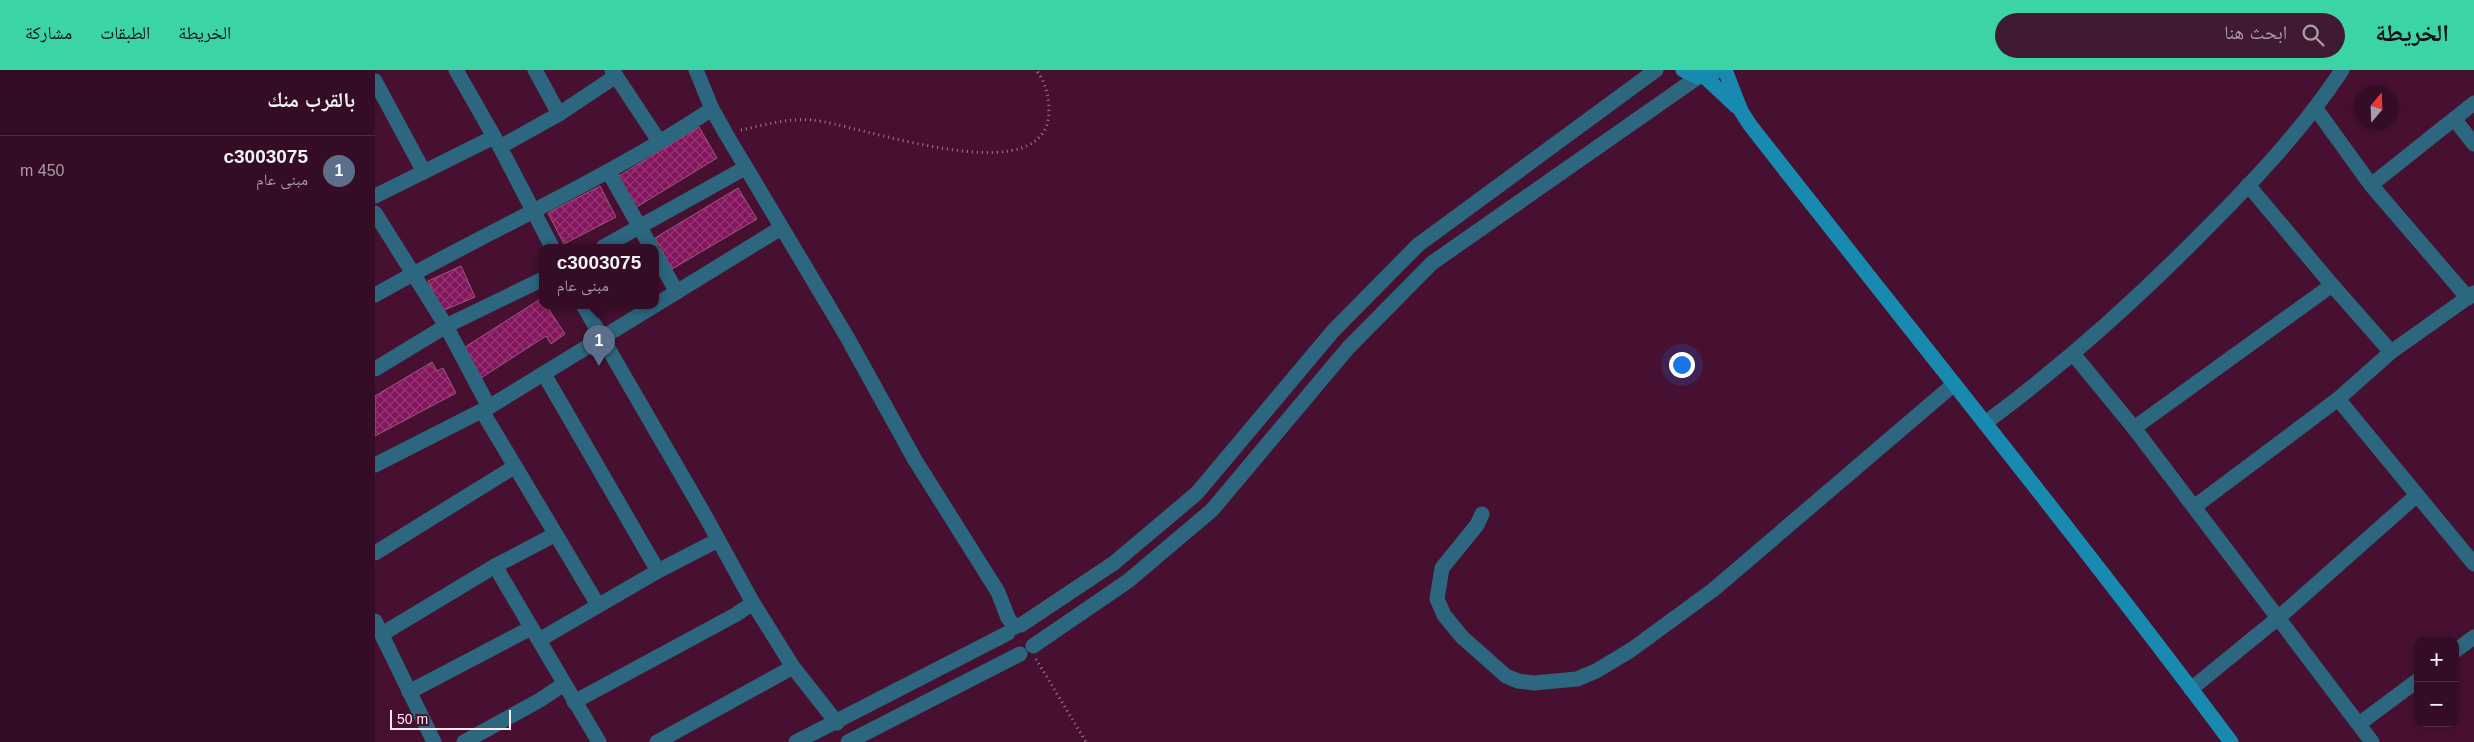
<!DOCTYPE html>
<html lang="ar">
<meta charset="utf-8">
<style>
:root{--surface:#350c25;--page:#401a32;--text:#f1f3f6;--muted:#aa9ba7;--line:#4f2c42;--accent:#3bd4a4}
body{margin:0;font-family:Helvetica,"Noto Naskh Arabic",sans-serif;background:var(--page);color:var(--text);direction:rtl}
.controls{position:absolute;right:15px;bottom:15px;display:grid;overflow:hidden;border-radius:10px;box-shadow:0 2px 8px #0003}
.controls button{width:45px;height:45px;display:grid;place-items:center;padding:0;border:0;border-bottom:1px solid var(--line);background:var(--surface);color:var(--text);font:25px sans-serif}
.compass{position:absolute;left:1979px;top:15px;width:45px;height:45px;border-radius:50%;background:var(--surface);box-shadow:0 2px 8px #0003;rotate:19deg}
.scale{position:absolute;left:15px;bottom:12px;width:121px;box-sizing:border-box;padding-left:5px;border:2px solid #fee9f3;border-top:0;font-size:14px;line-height:18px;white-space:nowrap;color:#fee9f3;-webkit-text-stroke:4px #471031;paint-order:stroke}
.you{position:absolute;left:1306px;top:294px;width:18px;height:18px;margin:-12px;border:4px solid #fff;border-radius:50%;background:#1a73e8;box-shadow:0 0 0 8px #1a73e833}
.badge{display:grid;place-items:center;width:32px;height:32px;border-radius:50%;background:var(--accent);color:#fff;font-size:16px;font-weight:700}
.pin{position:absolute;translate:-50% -41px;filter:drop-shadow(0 1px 2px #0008)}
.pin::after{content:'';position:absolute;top:26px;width:18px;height:15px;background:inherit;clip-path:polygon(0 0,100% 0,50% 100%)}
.popup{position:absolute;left:164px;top:174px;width:120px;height:65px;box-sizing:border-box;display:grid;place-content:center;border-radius:10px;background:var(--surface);filter:drop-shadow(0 1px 4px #0005);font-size:16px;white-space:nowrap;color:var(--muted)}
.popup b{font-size:19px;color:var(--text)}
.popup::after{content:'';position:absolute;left:50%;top:100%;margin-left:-10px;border:10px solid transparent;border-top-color:var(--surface)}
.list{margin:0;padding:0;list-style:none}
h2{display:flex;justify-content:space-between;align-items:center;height:65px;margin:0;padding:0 20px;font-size:21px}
h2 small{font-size:16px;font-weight:400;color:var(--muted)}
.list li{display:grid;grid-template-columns:32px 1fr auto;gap:15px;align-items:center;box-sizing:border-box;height:70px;padding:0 20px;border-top:1px solid var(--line)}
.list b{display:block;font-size:19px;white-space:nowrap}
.list p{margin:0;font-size:16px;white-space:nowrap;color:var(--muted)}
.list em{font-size:16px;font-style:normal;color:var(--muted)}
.icon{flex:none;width:28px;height:28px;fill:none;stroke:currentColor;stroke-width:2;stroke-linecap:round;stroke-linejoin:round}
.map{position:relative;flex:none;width:2099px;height:672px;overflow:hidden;direction:ltr}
header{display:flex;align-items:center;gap:30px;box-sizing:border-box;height:70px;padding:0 25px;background:var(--accent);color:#111}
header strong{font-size:24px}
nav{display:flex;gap:28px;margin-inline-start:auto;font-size:18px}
.search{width:350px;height:45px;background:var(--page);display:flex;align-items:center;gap:12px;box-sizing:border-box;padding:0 18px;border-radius:28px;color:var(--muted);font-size:19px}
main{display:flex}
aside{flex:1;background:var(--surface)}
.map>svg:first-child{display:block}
.building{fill:url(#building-cross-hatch);stroke:#975a7b}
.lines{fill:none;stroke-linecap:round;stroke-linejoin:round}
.path{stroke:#a17b91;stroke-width:3;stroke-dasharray:1 4;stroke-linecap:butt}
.street{stroke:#2c677f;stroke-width:15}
.secondary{stroke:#188aaf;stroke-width:15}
</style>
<header>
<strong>الخريطة</strong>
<div class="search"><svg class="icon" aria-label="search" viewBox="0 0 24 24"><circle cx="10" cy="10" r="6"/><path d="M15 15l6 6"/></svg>ابحث هنا</div>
<nav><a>الخريطة</a><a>الطبقات</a><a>مشاركة</a></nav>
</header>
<main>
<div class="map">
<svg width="2099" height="672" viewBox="0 0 2099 672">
<defs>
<pattern id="building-cross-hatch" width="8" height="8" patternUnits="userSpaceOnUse" patternTransform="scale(1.25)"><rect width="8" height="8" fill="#84155d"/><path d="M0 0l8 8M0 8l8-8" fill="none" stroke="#963775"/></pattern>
</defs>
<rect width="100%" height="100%" fill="#471031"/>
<g class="building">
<polygon points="324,57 342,88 260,138 244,106"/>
<polygon points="225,116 241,147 189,174 173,143"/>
<polygon points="363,118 382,149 297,199 280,168"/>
<polygon points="86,196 100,227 67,241 53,211"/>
<polygon points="167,228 168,235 171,235 190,264 176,274 171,266 106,308 87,279"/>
<polygon points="57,292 62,301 68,298 81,323 0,366 0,326"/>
</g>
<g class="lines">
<g class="path">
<path d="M366,60C389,55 413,48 437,50C482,54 659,121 673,50C676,34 672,13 661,0"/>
<polyline points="661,589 711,672"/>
</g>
<g class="street">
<polyline points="81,0 125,77 177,177"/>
<polyline points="160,0 184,44"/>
<polyline points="237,0 284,71"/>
<polyline points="321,0 337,39 351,64 472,267 540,390 623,522 633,548 640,557"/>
<polyline points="0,11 49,102"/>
<polyline points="1941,39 1996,115 2093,228"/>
<polyline points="2080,50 2099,74"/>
<polyline points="125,77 184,44 241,6"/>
<polyline points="233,101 276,177"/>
<polyline points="1873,115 1957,215 2016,282"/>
<polyline points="1996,115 2099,33"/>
<polyline points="0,126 119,67"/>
<polyline points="0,143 71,256 114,337"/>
<polyline points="228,177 370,98"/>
<polyline points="280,184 302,222"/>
<path d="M0,225C111,162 230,110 337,39"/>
<polyline points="208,235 328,442 378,533 418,597 462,653"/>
<polyline points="1699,285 1759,358 1997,672"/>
<polyline points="0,299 71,256 168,209"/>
<polyline points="169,304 283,501"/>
<polyline points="1963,329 2099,494"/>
<polyline points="107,341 223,535"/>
<path d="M1610,353C1690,294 1759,232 1829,161C1879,111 1928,59 1967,0"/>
<polyline points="1759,358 1957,215"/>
<polyline points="0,395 114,337 406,158"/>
<polyline points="1819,437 1963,329 2016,282 2099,223"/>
<polyline points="1107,444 1102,455 1067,498 1062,529 1069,545 1087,567 1131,606 1143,611 1159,613 1202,609 1221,601 1256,580 1338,520 1578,315"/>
<polyline points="0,483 139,397"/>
<polyline points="120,496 224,672"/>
<polyline points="0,551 59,672"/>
<polyline points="646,555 739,493 822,423 958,261 1043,175 1281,0"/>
<polyline points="7,564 120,496 179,465"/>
<polyline points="164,570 283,501 343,470"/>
<polyline points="658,576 753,511 837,440 973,278 1057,193 1323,7"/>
<polyline points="2080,581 2099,567"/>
<polyline points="1816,619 1903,548 2042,425"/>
<polyline points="34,622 156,558"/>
<polyline points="199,632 360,545 378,533"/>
<polyline points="1984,654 2043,610"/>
<polyline points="89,672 165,630 189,614"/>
<polyline points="282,672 418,597"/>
<polyline points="421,672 633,563"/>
<polyline points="473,672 645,584"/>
</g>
<g class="secondary">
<polyline points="1308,0 1323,7 1339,3"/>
<path d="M1350,0L1366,41L1375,55C1535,260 1700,463 1856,672"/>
<polyline points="1330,7 1361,36"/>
</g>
</g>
</svg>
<div class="controls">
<button>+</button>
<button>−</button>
</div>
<svg class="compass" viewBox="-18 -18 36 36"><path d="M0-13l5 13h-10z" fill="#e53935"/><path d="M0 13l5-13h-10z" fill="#aa9ba7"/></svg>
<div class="scale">50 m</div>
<div class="you"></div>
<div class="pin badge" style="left:224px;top:296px;background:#5c6f8a">1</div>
<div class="popup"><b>c3003075</b>مبنى عام</div>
</div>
<aside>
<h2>بالقرب منك<small></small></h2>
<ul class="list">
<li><span class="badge" style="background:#5c6f8a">1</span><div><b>c3003075</b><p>مبنى عام</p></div><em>450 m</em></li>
</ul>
</aside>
</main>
